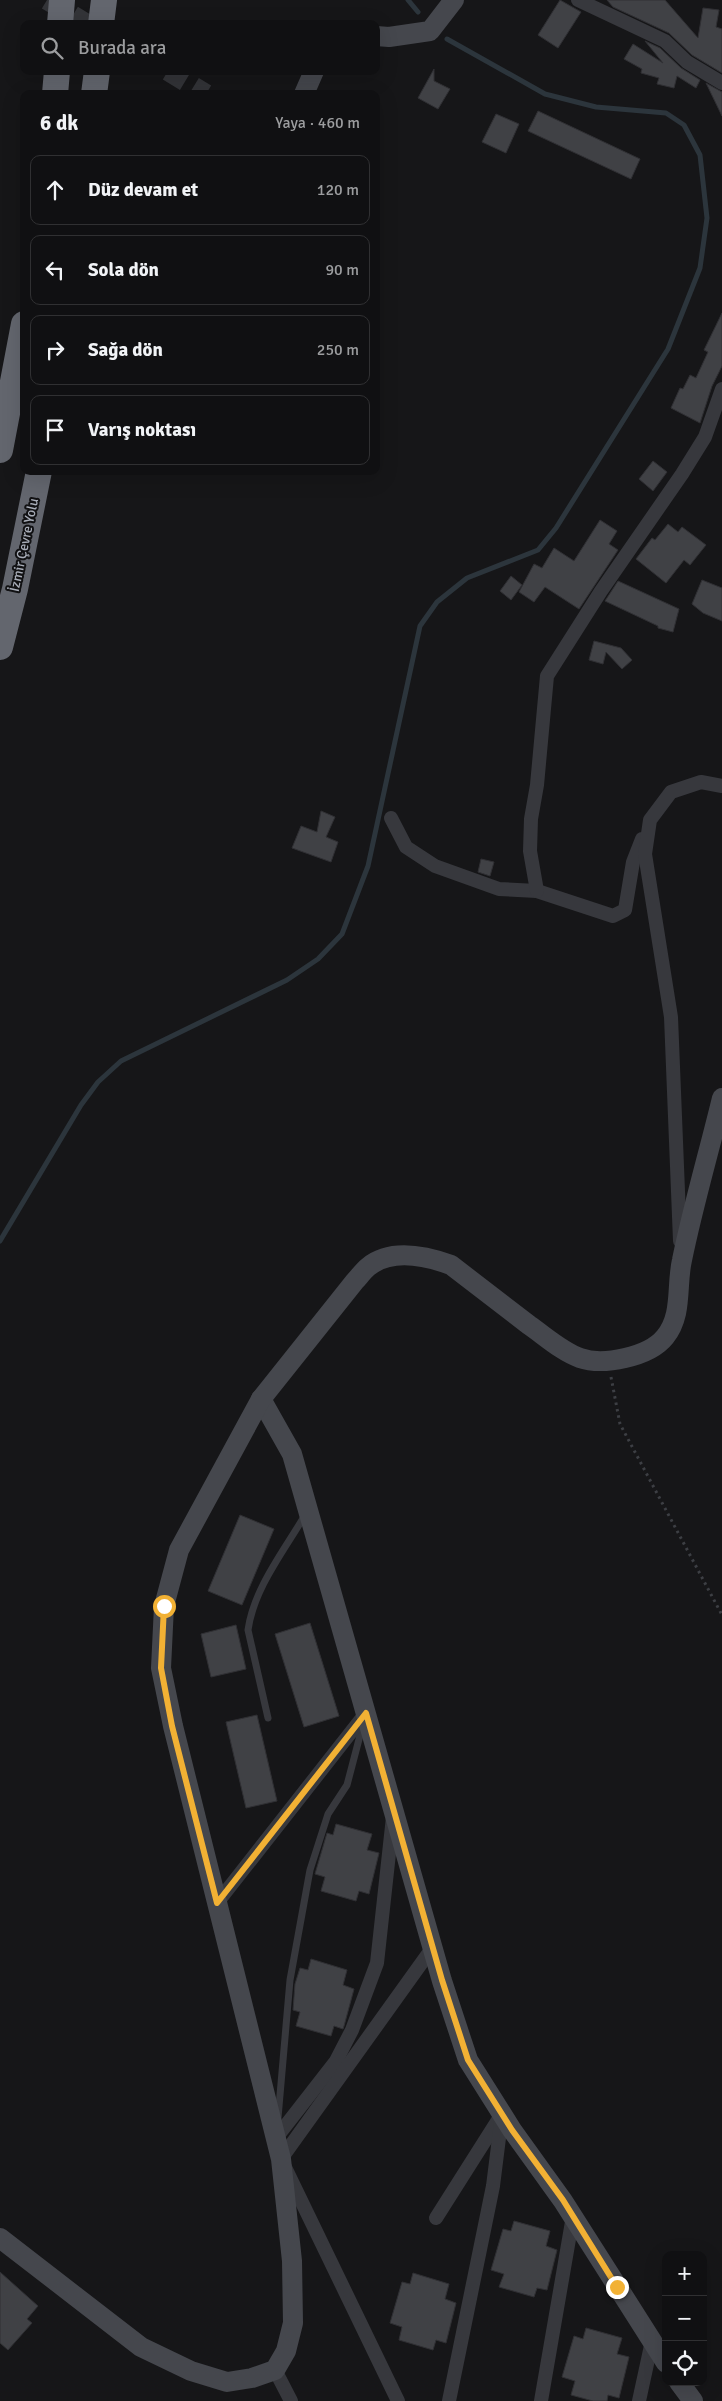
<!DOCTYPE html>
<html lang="tr">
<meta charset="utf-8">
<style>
:root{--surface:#101012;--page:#1e1e20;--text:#f1f3f6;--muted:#9c9d9f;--line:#303032}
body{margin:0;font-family:Signika,sans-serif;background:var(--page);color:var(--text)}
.controls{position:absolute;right:15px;bottom:15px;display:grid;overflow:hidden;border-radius:10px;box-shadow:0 5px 20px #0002}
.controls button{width:45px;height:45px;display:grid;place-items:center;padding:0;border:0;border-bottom:1px solid var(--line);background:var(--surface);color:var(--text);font:25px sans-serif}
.stop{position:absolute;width:15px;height:15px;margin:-11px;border:4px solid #f2b134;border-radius:50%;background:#fff}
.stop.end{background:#f2b134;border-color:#fff;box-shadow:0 1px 5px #0008}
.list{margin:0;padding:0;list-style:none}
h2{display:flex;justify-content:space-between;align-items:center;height:65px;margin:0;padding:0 20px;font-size:21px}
h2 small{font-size:16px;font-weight:400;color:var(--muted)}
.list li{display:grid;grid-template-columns:32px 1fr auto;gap:15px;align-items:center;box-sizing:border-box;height:70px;margin:0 10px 10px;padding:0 10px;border:1px solid var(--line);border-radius:10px}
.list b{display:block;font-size:19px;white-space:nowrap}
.list em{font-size:16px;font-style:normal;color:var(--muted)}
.icon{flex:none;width:28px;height:28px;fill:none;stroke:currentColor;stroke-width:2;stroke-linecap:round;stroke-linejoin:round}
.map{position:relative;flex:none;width:722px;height:2401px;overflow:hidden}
.search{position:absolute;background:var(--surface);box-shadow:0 5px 20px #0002;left:20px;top:20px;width:360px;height:55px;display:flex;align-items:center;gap:12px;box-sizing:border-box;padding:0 18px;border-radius:10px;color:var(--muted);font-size:19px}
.panel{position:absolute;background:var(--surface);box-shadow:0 5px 20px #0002;left:20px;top:90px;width:360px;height:385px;border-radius:10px}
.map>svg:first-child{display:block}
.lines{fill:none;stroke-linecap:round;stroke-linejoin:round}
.stream{stroke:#2c353c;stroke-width:5}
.building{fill:#404145;stroke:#303034}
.secondary-tunnel{stroke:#333438;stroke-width:20;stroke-dasharray:20 10;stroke-linecap:butt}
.path{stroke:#3d3f44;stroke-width:3;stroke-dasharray:2.5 4;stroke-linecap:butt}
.lane{stroke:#37383d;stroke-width:7}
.street{stroke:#37383d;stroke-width:14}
.secondary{stroke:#45474d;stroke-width:20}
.highway{stroke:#63666e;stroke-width:26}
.route{stroke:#f2b134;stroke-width:6}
.labels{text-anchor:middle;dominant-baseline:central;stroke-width:4;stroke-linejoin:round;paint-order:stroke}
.street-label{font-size:14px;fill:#a8adb8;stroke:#111113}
</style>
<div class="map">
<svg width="722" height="2401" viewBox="0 0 722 2401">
<rect width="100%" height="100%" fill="#161618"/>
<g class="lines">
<g class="stream">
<polyline points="408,0 418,12"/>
<polyline points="0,1241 81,1105 98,1082 121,1061 287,980 318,959 342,934 368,866 420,626 437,602 467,578 538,550 556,528 668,349 700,268 707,218 700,155 684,125 666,113 596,107 545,94 447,39"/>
</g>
</g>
<g class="building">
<polygon points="560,0 581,12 558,48 538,35"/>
<polygon points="607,0 665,0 698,38 703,8 719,10 716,27 722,29 722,73 692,55 669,33 613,7"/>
<polygon points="645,41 660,48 681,68 700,80 696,88 677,76 674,88 657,84 659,78 641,73 642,69 624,59 633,44 663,63"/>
<polygon points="434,69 434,81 450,89 438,109 418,98"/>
<polygon points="706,83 722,92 722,116"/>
<polygon points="538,111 640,159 631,179 528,131"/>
<polygon points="496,114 519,124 506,153 482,142"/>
<polygon points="722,313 722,366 712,386 700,423 671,408 680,388 683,389 690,375 696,378 708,352 704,350"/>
<polygon points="653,461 667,472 653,491 639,479"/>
<polygon points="600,520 617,531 609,544 618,550 579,609 545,587 534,602 519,592 534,564 542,568 554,548 574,561"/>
<polygon points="668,524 678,532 682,527 706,545 690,565 684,560 666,583 636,559 652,538 655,540"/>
<polygon points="511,576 522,585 511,600 500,591"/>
<polygon points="702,580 722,588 722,621 703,613 692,604"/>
<polygon points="618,581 679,609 673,632 658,628 658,626 605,601"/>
<polygon points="594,641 621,648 632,660 622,669 606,652 603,664 589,660"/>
<polygon points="321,811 335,817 326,837 338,842 331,862 292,848 301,826 317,832"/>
<polygon points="481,859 494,862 490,876 478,872"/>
<polygon points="240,1515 274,1529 242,1605 208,1591"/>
<polygon points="310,1623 339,1716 304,1727 275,1634"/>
<polygon points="236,1625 246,1669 211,1677 201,1634"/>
<polygon points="257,1715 277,1801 246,1808 226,1722"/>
<polygon points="336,1824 372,1834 367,1850 379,1853 369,1894 359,1891 356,1901 321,1891 325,1877 315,1874 327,1833 333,1835"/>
<polygon points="311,1959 347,1970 343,1985 354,1989 344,2026 343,2029 334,2026 331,2036 296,2026 300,2012 293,2010 295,1984 300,1968 308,1970"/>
<polygon points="514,2221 550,2231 546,2246 557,2250 547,2290 537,2288 534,2297 499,2287 504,2274 491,2270 503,2229 511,2231"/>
<polygon points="0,2272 38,2306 27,2319 32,2323 8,2350 0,2343"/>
<polygon points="413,2273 449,2284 445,2299 456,2303 446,2343 436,2340 433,2350 399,2340 402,2327 390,2323 402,2282 410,2284"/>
<polygon points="586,2328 622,2338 617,2354 629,2357 619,2398 608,2395 607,2401 593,2401 571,2395 575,2381 562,2377 574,2336 583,2339"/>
</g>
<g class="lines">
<g class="secondary-tunnel">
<polyline points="47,0 87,24"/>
<polyline points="168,71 206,94"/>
</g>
<polyline class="path" points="611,1377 620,1424 722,1615"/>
<g class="lane">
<path d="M268,1718L248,1630C254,1588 284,1551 305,1515"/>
<polyline points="278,2118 290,1980 310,1870 328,1814 347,1785 363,1724"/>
</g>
<g class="street">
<polyline points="578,0 665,41 687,62 722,83"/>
<polyline points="391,818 406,847 435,866 499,889 537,891 613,916 625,910 633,862 642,839"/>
<polyline points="537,891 530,851 531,819 537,785 547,676 601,591 682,474 705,437 722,389"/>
<polyline points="680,1241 671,1017 645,854 650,820 671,792 701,782 722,786"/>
<polyline points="217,1903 366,1713"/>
<polyline points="276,2138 336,2061 352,2030 377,1963 393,1817"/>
<polyline points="436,2218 500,2117"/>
<polyline points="275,2370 291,2401"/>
<polyline points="398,2401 281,2159 433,1947"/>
<polyline points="449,2401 493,2186 502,2114"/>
<polyline points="541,2401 573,2216"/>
<polyline points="639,2401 652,2341"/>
</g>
<g class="secondary">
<polyline points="376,36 389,37 430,31 454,0"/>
<polyline points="304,94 314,71"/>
<polyline points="261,1399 292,1454 442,1981 468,2060 512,2130 563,2201 666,2363"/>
<path d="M0,2238L141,2347L191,2371L227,2382L252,2378L275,2370L286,2351L293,2323L292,2261L281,2159L173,1726L161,1668L164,1606L179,1550L261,1399L355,1281C359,1277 363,1271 368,1267C391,1248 426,1256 451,1265C477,1285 503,1305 529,1325C545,1336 561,1351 580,1358C603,1366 649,1357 665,1337C683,1315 676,1286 682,1260C693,1206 709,1152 722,1098"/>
<polyline points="679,2382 693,2401"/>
</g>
<g class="highway">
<polyline points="60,24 62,0"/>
<polyline points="101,24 104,0"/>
<polyline points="55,94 57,71"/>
<polyline points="94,94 97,71"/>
<polyline points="0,450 24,324"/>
<polyline points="0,647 15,589 39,471"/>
</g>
</g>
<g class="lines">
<polyline class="route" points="164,1606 161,1668 172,1726 217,1903 366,1713 442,1980 468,2060 512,2130 563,2200 617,2287"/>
</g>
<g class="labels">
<g class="street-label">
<text transform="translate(24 545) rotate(-78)">İzmir Çevre Yolu</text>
</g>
</g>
</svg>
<div class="controls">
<button>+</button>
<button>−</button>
<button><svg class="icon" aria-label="locate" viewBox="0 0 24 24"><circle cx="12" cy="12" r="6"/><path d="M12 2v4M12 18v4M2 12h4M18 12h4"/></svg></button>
</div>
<div class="stop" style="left:164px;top:1606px"></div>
<div class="stop end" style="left:617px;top:2287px"></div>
<div class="search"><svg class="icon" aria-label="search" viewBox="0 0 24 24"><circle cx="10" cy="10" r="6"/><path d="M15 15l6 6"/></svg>Burada ara</div>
<section class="panel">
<h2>6 dk<small>Yaya · 460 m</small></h2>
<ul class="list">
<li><svg class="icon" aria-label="ahead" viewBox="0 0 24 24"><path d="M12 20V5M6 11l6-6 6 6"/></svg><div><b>Düz devam et</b></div><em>120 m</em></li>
<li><svg class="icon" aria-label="left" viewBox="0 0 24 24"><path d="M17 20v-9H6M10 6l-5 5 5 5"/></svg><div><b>Sola dön</b></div><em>90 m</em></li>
<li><svg class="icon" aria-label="right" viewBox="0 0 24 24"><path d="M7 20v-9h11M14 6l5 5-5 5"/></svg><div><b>Sağa dön</b></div><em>250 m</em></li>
<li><svg class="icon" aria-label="arrive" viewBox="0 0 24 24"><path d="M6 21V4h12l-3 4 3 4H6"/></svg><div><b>Varış noktası</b></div></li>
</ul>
</section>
</div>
